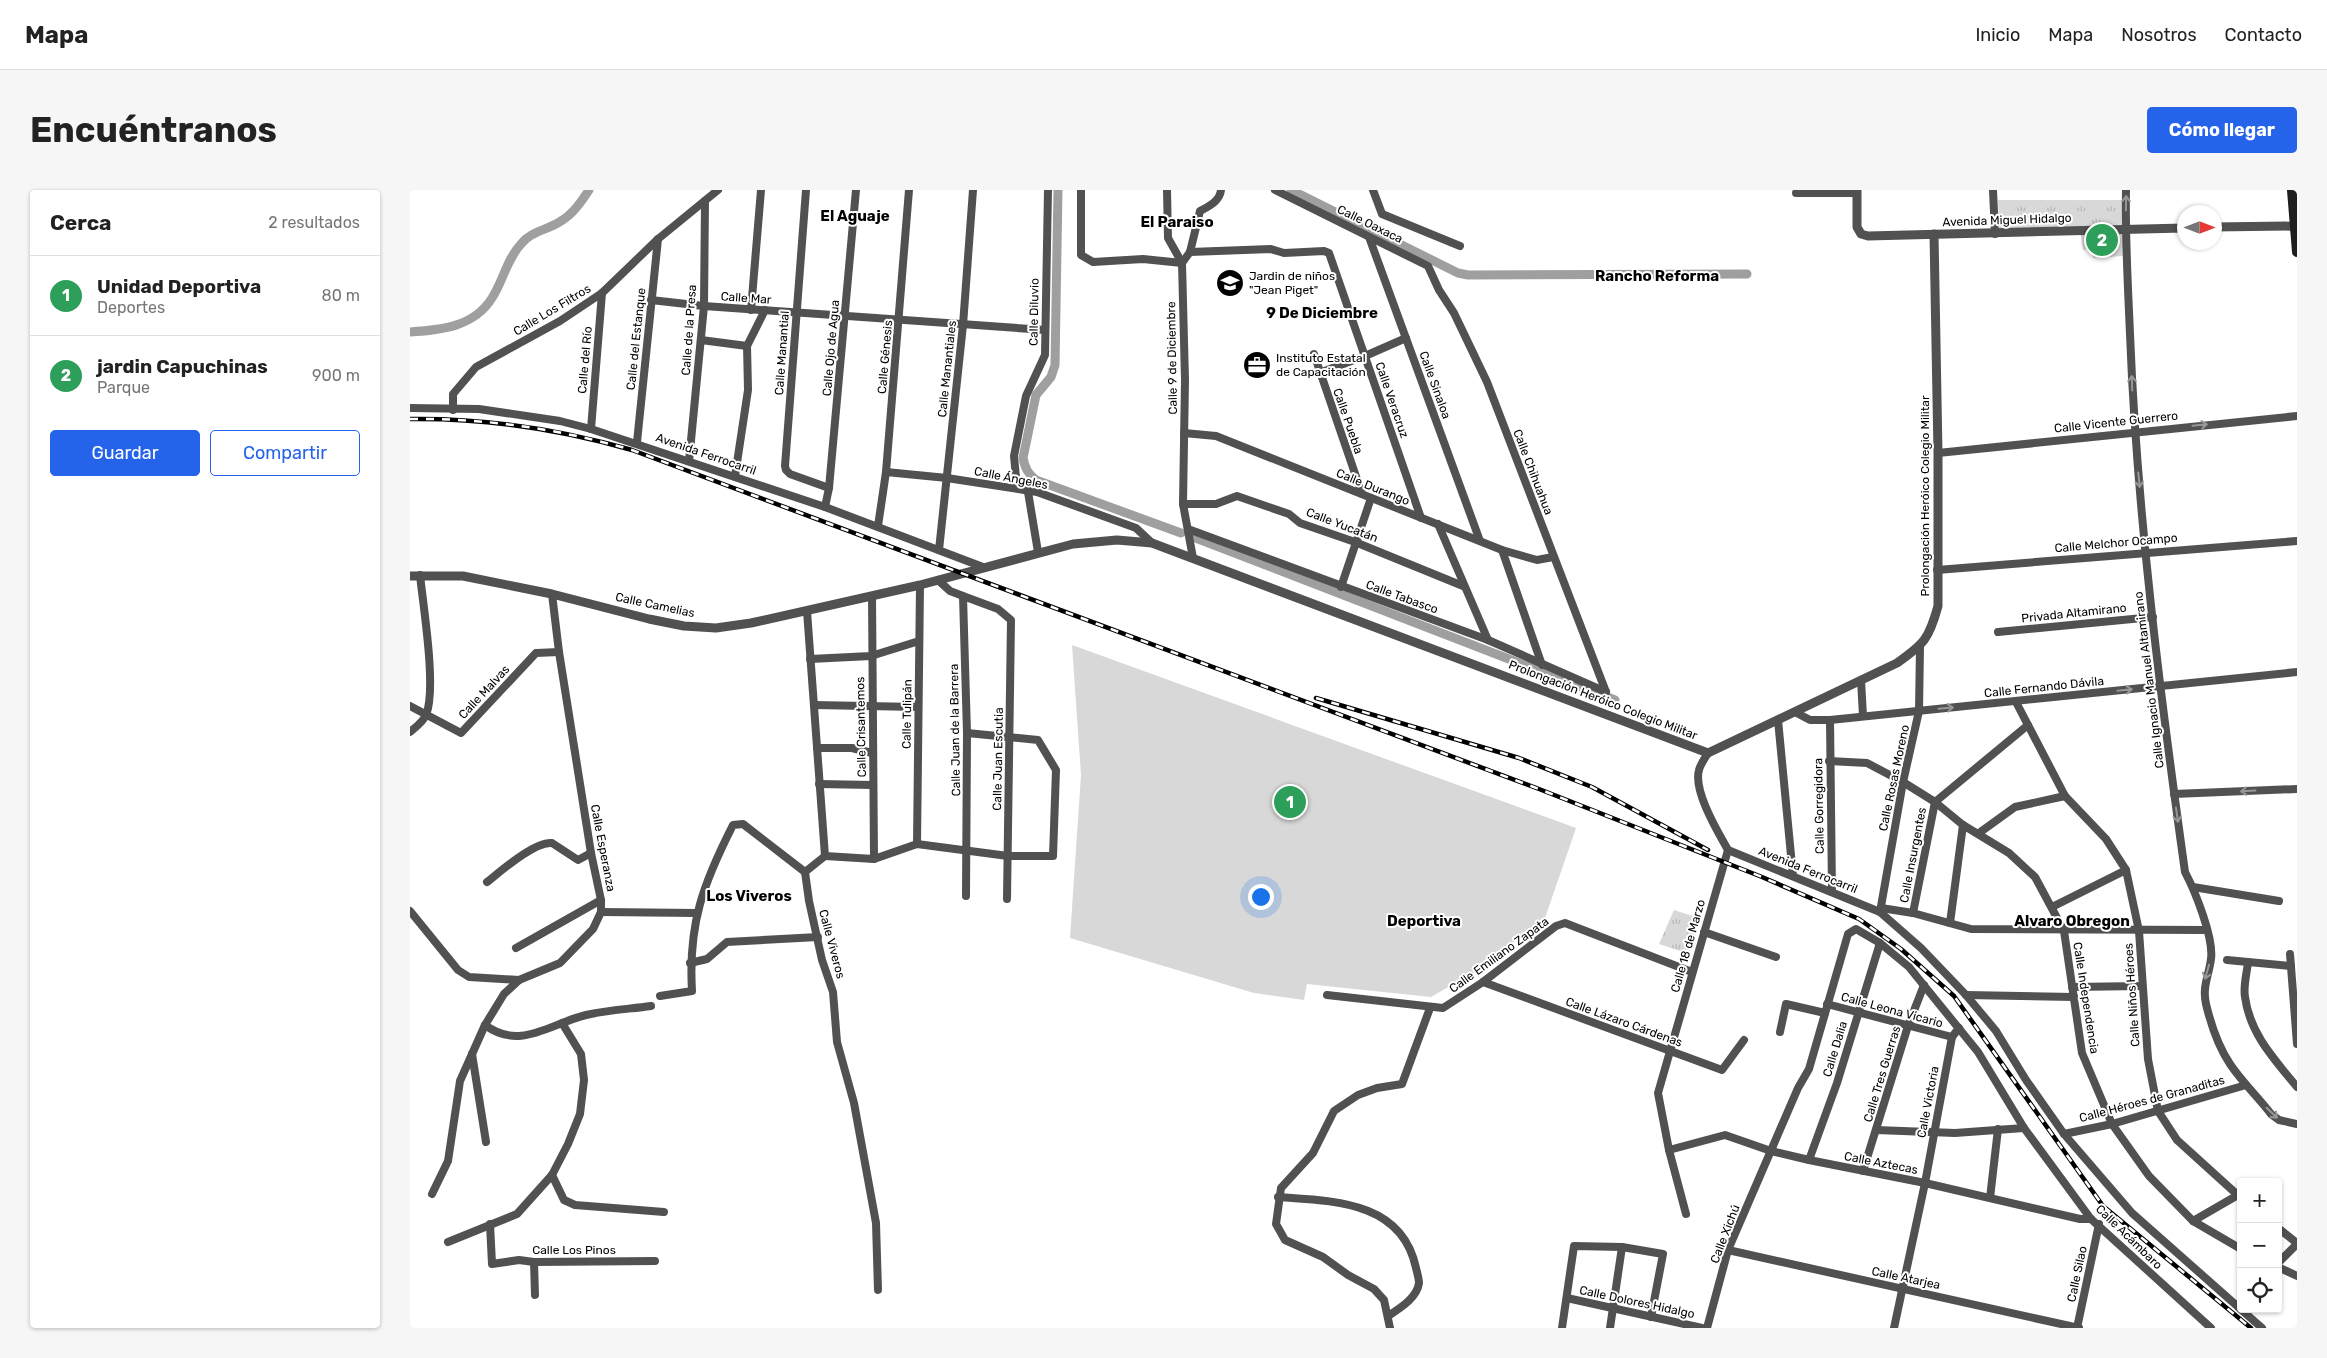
<!DOCTYPE html>
<html lang="es">
<meta charset="utf-8">
<style>
:root{--surface:#fff;--page:#f6f6f6;--text:#222;--muted:#767676;--line:#e0e0e0;--accent:#2563eb}
body{margin:0;font-family:Rubik,sans-serif;background:var(--page);color:var(--text)}
.controls{position:absolute;right:15px;bottom:15px;display:grid;overflow:hidden;border-radius:5px;box-shadow:0 1px 4px #0004}
.controls button{width:45px;height:45px;display:grid;place-items:center;padding:0;border:0;border-bottom:1px solid var(--line);background:var(--surface);color:var(--text);font:25px sans-serif}
.compass{position:absolute;left:1767px;top:15px;width:45px;height:45px;border-radius:50%;background:var(--surface);box-shadow:0 1px 4px #0004;rotate:90deg}
.you{position:absolute;left:850px;top:706px;width:18px;height:18px;margin:-12px;border:4px solid #fff;border-radius:50%;background:#1a73e8;box-shadow:0 0 0 8px #1a73e833}
.badge{display:grid;place-items:center;width:32px;height:32px;border-radius:50%;background:var(--accent);color:#fff;font-size:16px;font-weight:700}
.pin{position:absolute;translate:-50% -50%;border:2px solid #fff;box-shadow:0 1px 5px #0006}
.list{margin:0;padding:0;list-style:none}
h2{display:flex;justify-content:space-between;align-items:center;height:65px;margin:0;padding:0 20px;font-size:21px}
h2 small{font-size:16px;font-weight:400;color:var(--muted)}
.list li{display:grid;grid-template-columns:32px 1fr auto;gap:15px;align-items:center;box-sizing:border-box;height:80px;padding:0 20px;border-top:1px solid var(--line)}
.list b{display:block;font-size:19px;white-space:nowrap}
.list p{margin:0;font-size:16px;white-space:nowrap;color:var(--muted)}
.list em{font-size:16px;font-style:normal;color:var(--muted)}
.actions{display:flex;gap:10px;padding:15px 20px}
.actions a{flex:1;padding:11px 0;border:1px solid var(--accent);border-radius:5px;text-align:center;font-size:18px;color:var(--accent)}
.actions .main{background:var(--accent);color:#fff}
.icon{flex:none;width:28px;height:28px;fill:none;stroke:currentColor;stroke-width:2;stroke-linecap:round;stroke-linejoin:round}
.map{position:relative;flex:none;width:1887px;height:1138px;overflow:hidden;border-radius:5px}
header{display:flex;align-items:center;gap:30px;box-sizing:border-box;height:70px;padding:0 25px;background:var(--surface);border-bottom:1px solid var(--line)}
header strong{font-size:24px}
nav{display:flex;gap:28px;margin-inline-start:auto;font-size:18px}
.intro{display:flex;align-items:center;justify-content:space-between;box-sizing:border-box;height:120px;padding:0 30px}
h1{margin:0;font-size:35px}
.button{padding:12px 22px;border-radius:5px;background:var(--accent);color:#fff;font-size:18px;font-weight:700}
main{display:flex;gap:30px;padding:0 30px}
aside{flex:1;background:var(--surface);border-radius:5px;box-shadow:0 1px 4px #0004}
.map>svg:first-child{display:block}
.grass{fill:url(#grass-tufts)}
.pitch{fill:#d8d8d8}
.lines{fill:none;stroke-linecap:round;stroke-linejoin:round}
.canal{stroke:#9f9f9f;stroke-width:9}
.minor{stroke:#515151;stroke-width:8}
.tertiary{stroke:#515151;stroke-width:9}
.secondary{stroke:#1e1e1e;stroke-width:10}
.rail-casing{stroke:#000;stroke-width:4.5}
.rail{stroke:#fff;stroke-width:2.5;stroke-dasharray:8;stroke-linecap:butt}
.oneway{stroke:#979797}
.labels{text-anchor:middle;dominant-baseline:central;stroke-width:4;stroke-linejoin:round;paint-order:stroke}
.street-label{font-size:12px;fill:#000;stroke:#fff}
.poi-label{font-size:12px;fill:#000;stroke:#fff;text-anchor:start}
.quarter-label{font-size:15px;font-weight:bold;fill:#000;stroke:#fff}
</style>
<header>
<strong>Mapa</strong>
<nav><a>Inicio</a><a>Mapa</a><a>Nosotros</a><a>Contacto</a></nav>
</header>
<div class="intro"><h1>Encuéntranos</h1><a class="button">Cómo llegar</a></div>
<main>
<aside>
<h2>Cerca<small>2 resultados</small></h2>
<ul class="list">
<li><span class="badge" style="background:#2e9e5b">1</span><div><b>Unidad Deportiva</b><p>Deportes</p></div><em>80 m</em></li>
<li><span class="badge" style="background:#2e9e5b">2</span><div><b>jardin Capuchinas</b><p>Parque</p></div><em>900 m</em></li>
</ul>
<div class="actions"><a class="main">Guardar</a><a>Compartir</a></div>
</aside>
<div class="map">
<svg width="1887" height="1138" viewBox="0 0 1887 1138">
<defs>
<pattern id="grass-tufts" width="24" height="20" patternUnits="userSpaceOnUse" patternTransform="scale(1.25)"><rect width="24" height="20" fill="#d8d8d8"/><path d="M3 7l-1-3M5 7V3M7 7l1-3M15 17l-1-3M17 17v-4M19 17l1-3" fill="none" stroke="#b8b8b8"/></pattern>
</defs>
<rect width="100%" height="100%" fill="#fff"/>
<g class="grass">
<polygon points="1588,10 1712,10 1713,36 1589,39"/>
<polygon points="1670,40 1713,41 1713,66 1683,68 1682,59 1673,60"/>
<polygon points="1264,720 1289,728 1279,764 1249,754"/>
</g>
<polygon class="pitch" points="662,455 1166,638 1135,728 1068,780 1021,807 897,794 894,810 844,803 660,748 671,585"/>
<g class="lines">
<g class="canal">
<path d="M648,0L645,175L641,187L626,205L613,268C615,278 618,284 626,290L771,343"/>
<polyline points="881,0 1048,83 1058,85 1337,84"/>
<path d="M0,142C31,140 64,137 82,108C93,91 97,69 111,54C121,41 138,40 151,31C163,24 171,12 179,0"/>
<polyline points="783,347 1205,510"/>
</g>
<g class="minor">
<polyline points="396,0 375,276 376,280 380,284 419,298"/>
<polyline points="671,0 671,65 683,72 733,69 772,73"/>
<polyline points="757,0 758,48 772,73 775,190 773,314 783,368"/>
<polyline points="865,0 1018,76 1029,100 1044,123 1077,192 1196,502"/>
<polyline points="963,0 972,24 1050,56"/>
<polyline points="1583,0 1585,44"/>
<path d="M1716,0C1715,48 1718,96 1720,144C1727,324 1750,503 1775,682C1785,701 1804,748 1801,769C1799,785 1792,797 1796,814C1801,835 1808,856 1820,874C1832,892 1848,907 1861,924L1869,930L1887,934"/>
<polyline points="1386,3 1447,3"/>
<polyline points="959,47 1070,351"/>
<polyline points="780,62 861,59 874,63 914,61 919,63 1011,328"/>
<path d="M772,73L780,62L790,21C799,16 810,11 811,0"/>
<polyline points="241,110 294,116 635,140"/>
<polyline points="341,120 351,0"/>
<polyline points="291,150 337,156"/>
<polyline points="904,164 952,304"/>
<polyline points="909,183 955,166 996,148"/>
<polyline points="0,218 69,219 150,231 181,239 415,317 573,377"/>
<polyline points="43,220 43,204 66,177 150,131 192,103 248,49 308,0"/>
<polyline points="181,239 192,103"/>
<polyline points="774,243 806,246 1092,360 1127,370 1143,367"/>
<polyline points="227,252 248,49"/>
<polyline points="1528,263 1887,226"/>
<polyline points="279,271 294,116 295,11"/>
<polyline points="476,282 537,288 627,302 726,338 742,353"/>
<polyline points="325,286 338,200 337,156 355,120"/>
<polyline points="607,298 604,266 616,206 635,165 638,0"/>
<polyline points="618,302 628,362"/>
<polyline points="773,314 806,314 827,306 879,324 890,333 945,352 1053,396"/>
<polyline points="415,317 419,298 446,0"/>
<polyline points="1028,334 1078,450"/>
<polyline points="468,336 476,282 499,0"/>
<polyline points="778,339 1078,450 1196,502"/>
<polyline points="529,360 553,135 563,0"/>
<polyline points="1092,360 1132,475"/>
<polyline points="1527,380 1887,351"/>
<polyline points="528,390 540,401 553,406 557,543 556,706"/>
<polyline points="931,397 961,308"/>
<polyline points="462,406 464,669"/>
<polyline points="553,406 588,419 601,430 597,709"/>
<polyline points="397,421 415,666 395,682 399,711 412,770 423,802 427,852 444,913 466,1033 468,1100"/>
<polyline points="1588,442 1743,427"/>
<polyline points="400,469 461,466 509,451"/>
<polyline points="1451,490 1453,526"/>
<polyline points="1606,512 1655,606 1696,649 1716,680 1729,741 1738,869 1748,921 1767,950 1831,1008"/>
<polyline points="404,515 508,517"/>
<polyline points="0,516 51,543 126,463 149,462"/>
<polyline points="1385,522 1400,530 1420,530 1887,482"/>
<polyline points="1368,530 1383,686"/>
<polyline points="1420,530 1422,702"/>
<path d="M0,542C6,537 13,532 16,525C27,499 13,415 10,385"/>
<polyline points="407,558 442,558 462,563"/>
<polyline points="1419,571 1457,573 1493,592 1525,612 1553,635 1599,663 1625,687 1654,741 1672,863 1702,934 1739,986 1783,1031 1831,1059"/>
<polyline points="409,594 463,595"/>
<polyline points="1764,604 1887,599"/>
<polyline points="1569,643 1605,617 1655,606"/>
<polyline points="507,654 510,395"/>
<polyline points="1318,660 1470,722 1511,758 1556,805 1586,841 1616,890 1654,944 1722,1023 1852,1138"/>
<polyline points="415,666 464,669 507,654 598,666 643,666 646,580 628,550 557,543"/>
<path d="M77,692C91,681 125,651 142,653L168,670L181,663"/>
<polyline points="1783,697 1869,711"/>
<polyline points="1642,717 1716,680"/>
<polyline points="1471,718 1503,723 1561,739 1796,740"/>
<polyline points="0,721 48,780 59,787 109,790"/>
<polyline points="191,722 287,723"/>
<polyline points="1470,722 1493,592 1509,521 1510,457"/>
<polyline points="1503,723 1525,612 1618,535"/>
<polyline points="1540,733 1553,635"/>
<polyline points="1294,742 1366,767"/>
<polyline points="106,758 191,710"/>
<polyline points="1880,764 1887,854"/>
<polyline points="1817,770 1881,776"/>
<path d="M1838,772C1837,783 1833,796 1835,807C1840,844 1864,869 1887,897"/>
<polyline points="280,773 297,769 317,752 408,747"/>
<polyline points="1073,792 1312,880 1334,850"/>
<polyline points="1662,797 1732,796"/>
<polyline points="917,805 1033,818 1073,792 1146,736 1155,733 1282,782"/>
<polyline points="1556,805 1664,807"/>
<path d="M250,806L282,801C278,734 293,694 323,635L333,634L395,682"/>
<polyline points="1417,814 1542,847"/>
<path d="M75,835C110,861 139,834 176,825C197,820 220,819 241,816"/>
<polyline points="1370,842 1376,814 1415,823"/>
<polyline points="62,864 76,952"/>
<polyline points="1466,940 1545,943 1614,938"/>
<polyline points="1654,944 1702,934 1836,895"/>
<polyline points="1259,960 1315,945 1361,961 1399,970 1515,993 1670,1029 1681,1029"/>
<polyline points="1399,970 1427,893 1470,753"/>
<polyline points="1453,981 1498,836 1514,795"/>
<polyline points="142,985 154,1010 165,1015 254,1022"/>
<polyline points="22,1004 38,971 50,891 75,835 94,804 109,790 150,773 183,739 191,722 191,710 181,663 149,462 142,404"/>
<path d="M868,1007C924,1011 992,1011 1006,1078C1007,1082 1009,1089 1009,1093C1007,1108 990,1118 978,1126"/>
<polyline points="1580,1008 1588,939"/>
<path d="M1276,1024L1259,960L1248,903L1318,660C1308,642 1283,601 1289,580C1290,575 1295,568 1298,563"/>
<polyline points="1783,1031 1828,1005"/>
<polyline points="80,1034 82,1074 109,1070 124,1072 245,1071"/>
<polyline points="1868,1038 1887,1053"/>
<polyline points="38,1052 107,1024 142,985 158,954 170,924 174,890 171,864 152,833"/>
<polyline points="1318,1060 1669,1138"/>
<polyline points="124,1072 125,1105"/>
<polyline points="1868,1073 1887,1054"/>
<polyline points="1868,1077 1887,1086"/>
<polyline points="1157,1108 1292,1138"/>
<polyline points="980,1138 974,1110 964,1099 938,1085 913,1067 875,1050 866,1034 871,998 903,963 924,921 948,905 967,898 992,894 1020,818"/>
<polyline points="1152,1138 1164,1056 1212,1057 1253,1064 1241,1127"/>
<polyline points="1200,1138 1212,1057"/>
<polyline points="1297,1138 1318,1060 1388,898 1399,879 1438,744 1446,739 1470,753 1499,777 1568,862 1614,938 1681,1029 1801,1138"/>
<polyline points="1484,1138 1515,993 1542,847 1549,838"/>
<polyline points="1667,1138 1689,1034"/>
</g>
<g class="tertiary">
<polyline points="1447,0 1447,37 1451,44 1458,46 1774,38"/>
<polyline points="1804,37 1887,36"/>
<path d="M0,386H53L142,404L239,429L274,436L306,438L341,433L510,395L663,354L707,350L742,353L1298,563L1487,473C1514,454 1519,449 1528,416V263L1524,44"/>
</g>
<polyline class="secondary" points="1882,0 1887,62"/>
<g class="rail-casing">
<g id="rail">
<path d="M0,229C76,228 149,239 222,260L1129,599L1352,687L1449,729L1491,759L1544,806L1693,1016L1841,1138"/>
<polyline points="906,508 1109,568 1182,597 1298,660"/>
</g>
</g>
<use href="#rail" class="rail"/>
</g>
<defs><path id="oneway-shaft" d="M-6 0H5M1.5-3L5.5 0L1.5 3" fill="none" stroke-width="1.6" stroke-linecap="round" stroke-linejoin="round" transform="scale(1.25)"/></defs>
<g class="oneway">
<use href="#oneway-shaft" transform="translate(1716 13) rotate(-89)"/>
<use href="#oneway-shaft" transform="translate(1722 193) rotate(-92)"/>
<use href="#oneway-shaft" transform="translate(1790 235) rotate(-6)"/>
<use href="#oneway-shaft" transform="translate(1729 290) rotate(84)"/>
<use href="#oneway-shaft" transform="translate(1715 500) rotate(-6)"/>
<use href="#oneway-shaft" transform="translate(1536 518) rotate(-5)"/>
<use href="#oneway-shaft" transform="translate(1838 601) rotate(177)"/>
<use href="#oneway-shaft" transform="translate(1767 625) rotate(82)"/>
<use href="#oneway-shaft" transform="translate(1797 782) rotate(106)"/>
<use href="#oneway-shaft" transform="translate(1862 923) rotate(44)"/>
</g>
<defs>
<g id="school-disc" transform="scale(1.4375)"><circle r="9.5" fill="#000" stroke="#fff"/><path d="M0-5L7-2L0 1L-7-2ZM-4 1L0 2.5L4 1V4Q0 6-4 4Z" fill="#fff"/></g>
<g id="office-disc" transform="scale(1.4375)"><circle r="9.5" fill="#000" stroke="#fff"/><path d="M-6-3h4V-5.5h4V-3h4V5H-6ZM-1-4.5V-3h2v-1.5ZM-6 0V1H6V0Z" fill="#fff"/></g>
</defs>
<g fill-rule="evenodd">
<use href="#school-disc" x="820" y="93"/>
<use href="#office-disc" x="847" y="175"/>
</g>
<g class="labels">
<g class="street-label">
<text transform="translate(1597 30) rotate(-2)">Avenida Miguel Hidalgo</text>
<text transform="translate(960 34) rotate(26)">Calle Oaxaca</text>
<text transform="translate(336 108) rotate(4)">Calle Mar</text>
<text transform="translate(142 120) rotate(-31)">Calle Los Filtros</text>
<text transform="translate(624 122) rotate(-89)">Calle Diluvio</text>
<text transform="translate(279 140) rotate(-86)">Calle de la Presa</text>
<text transform="translate(226 149) rotate(-84)">Calle del Estanque</text>
<text transform="translate(421 158) rotate(-85)">Calle Ojo de Agua</text>
<text transform="translate(372 163) rotate(-86)">Calle Manantial</text>
<text transform="translate(475 167) rotate(-85)">Calle Génesis</text>
<text transform="translate(762 168) rotate(-91)">Calle 9 de Diciembre</text>
<text transform="translate(175 170) rotate(-85)">Calle del Río</text>
<text transform="translate(537 179) rotate(-84)">Calle Manantiales</text>
<text transform="translate(1025 195) rotate(70)">Calle Sinaloa</text>
<text transform="translate(982 210) rotate(71)">Calle Veracruz</text>
<text transform="translate(938 231) rotate(71)">Calle Puebla</text>
<text transform="translate(1706 232) rotate(-6)">Calle Vicente Guerrero</text>
<text transform="translate(296 264) rotate(19)">Avenida Ferrocarril</text>
<text transform="translate(1123 282) rotate(69)">Calle Chihuahua</text>
<text transform="translate(601 288) rotate(11)">Calle Ángeles</text>
<text transform="translate(963 297) rotate(22)">Calle Durango</text>
<text transform="translate(1515 306) rotate(-90)">Prolongación Heróico Colegio Militar</text>
<text transform="translate(932 335) rotate(21)">Calle Yucatán</text>
<text transform="translate(1706 353) rotate(-5)">Calle Melchor Ocampo</text>
<text transform="translate(992 407) rotate(20)">Calle Tabasco</text>
<text transform="translate(245 415) rotate(12)">Calle Camelias</text>
<text transform="translate(1664 423) rotate(-6)">Privada Altamirano</text>
<text transform="translate(1739 490) rotate(-97)">Calle Ignacio Manuel Altamirano</text>
<text transform="translate(1634 497) rotate(-6)">Calle Fernando Dávila</text>
<text transform="translate(74 502) rotate(-47)">Calle Malvas</text>
<text transform="translate(1193 510) rotate(21)">Prolongación Heróico Colegio Militar</text>
<text transform="translate(497 524) rotate(-89)">Calle Tulipán</text>
<text transform="translate(451 537) rotate(-91)">Calle Crisantemos</text>
<text transform="translate(545 540) rotate(-91)">Calle Juan de la Barrera</text>
<text transform="translate(588 569) rotate(-89)">Calle Juan Escutia</text>
<text transform="translate(1484 588) rotate(-78)">Calle Rosas Moreno</text>
<text transform="translate(1409 616) rotate(-91)">Calle Gorregidora</text>
<text transform="translate(193 658) rotate(79)">Calle Esperanza</text>
<text transform="translate(1503 665) rotate(-79)">Calle Insurgentes</text>
<text transform="translate(1398 680) rotate(22)">Avenida Ferrocarril</text>
<text transform="translate(422 754) rotate(75)">Calle Viveros</text>
<text transform="translate(1278 756) rotate(-74)">Calle 18 de Marzo</text>
<text transform="translate(1089 765) rotate(-36)">Calle Emiliano Zapata</text>
<text transform="translate(1722 805) rotate(-94)">Calle Niños Héroes</text>
<text transform="translate(1676 808) rotate(81)">Calle Independencia</text>
<text transform="translate(1482 820) rotate(15)">Calle Leona Vicario</text>
<text transform="translate(1214 832) rotate(20)">Calle Lázaro Cárdenas</text>
<text transform="translate(1425 859) rotate(-73)">Calle Dalia</text>
<text transform="translate(1472 884) rotate(-73)">Calle Tres Guerras</text>
<text transform="translate(1742 909) rotate(-15)">Calle Héroes de Granaditas</text>
<text transform="translate(1518 912) rotate(-79)">Calle Victoria</text>
<text transform="translate(1471 973) rotate(11)">Calle Aztecas</text>
<text transform="translate(1315 1044) rotate(-69)">Calle Xichú</text>
<text transform="translate(1719 1047) rotate(44)">Calle Acámbaro</text>
<text x="164" y="1060">Calle Los Pinos</text>
<text transform="translate(1667 1084) rotate(-78)">Calle Silao</text>
<text transform="translate(1496 1088) rotate(12)">Calle Atarjea</text>
<text transform="translate(1227 1112) rotate(12)">Calle Dolores Hidalgo</text>
</g>
<g class="poi-label">
<text x="839" y="86">Jardin de niños<tspan x="839" dy="14">"Jean Piget"</tspan></text>
<text x="866" y="168">Instituto Estatal<tspan x="866" dy="14">de Capacitación</tspan></text>
</g>
<g class="quarter-label">
<text x="445" y="26">El Aguaje</text>
<text x="767" y="32">El Paraiso</text>
<text x="1247" y="86">Rancho Reforma</text>
<text x="912" y="123">9 De Diciembre</text>
<text x="339" y="706">Los Viveros</text>
<text x="1014" y="731">Deportiva</text>
<text x="1662" y="731">Alvaro Obregon</text>
</g>
</g>
</svg>
<div class="controls">
<button>+</button>
<button>−</button>
<button><svg class="icon" aria-label="locate" viewBox="0 0 24 24"><circle cx="12" cy="12" r="6"/><path d="M12 2v4M12 18v4M2 12h4M18 12h4"/></svg></button>
</div>
<svg class="compass" viewBox="-18 -18 36 36"><path d="M0-13l5 13h-10z" fill="#e53935"/><path d="M0 13l5-13h-10z" fill="#767676"/></svg>
<div class="you"></div>
<div class="pin badge" style="left:880px;top:612px;background:#2e9e5b">1</div>
<div class="pin badge" style="left:1692px;top:50px;background:#2e9e5b">2</div>
</div>
</main>
